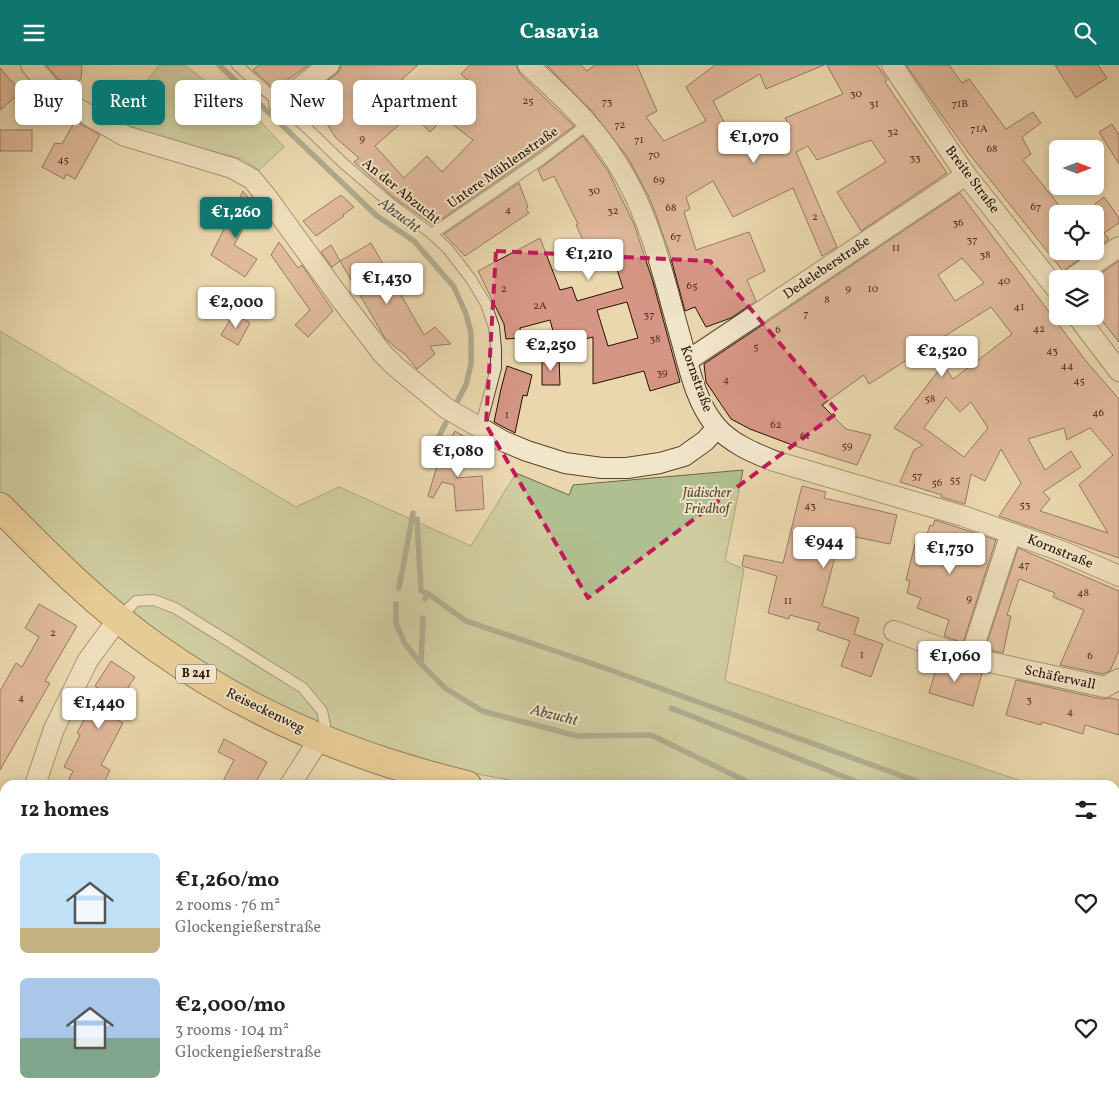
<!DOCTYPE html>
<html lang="en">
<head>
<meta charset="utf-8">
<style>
  :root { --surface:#fff; --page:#f6f6f6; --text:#202124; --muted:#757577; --accent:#0f766e }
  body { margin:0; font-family:Vollkorn,serif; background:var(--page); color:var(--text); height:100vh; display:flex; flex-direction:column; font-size:19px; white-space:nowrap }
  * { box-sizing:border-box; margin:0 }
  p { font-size:16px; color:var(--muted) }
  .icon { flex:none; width:28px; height:28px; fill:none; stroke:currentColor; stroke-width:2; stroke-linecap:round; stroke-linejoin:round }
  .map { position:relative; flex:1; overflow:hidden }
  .sheet { position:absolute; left:0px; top:715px; width:1120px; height:321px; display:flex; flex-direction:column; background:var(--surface); border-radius:15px 15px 0 0; box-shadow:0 2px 8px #0003 }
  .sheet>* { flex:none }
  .top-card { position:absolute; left:15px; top:15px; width:500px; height:45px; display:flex; gap:10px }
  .needle { width:32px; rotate:90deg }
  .controls { position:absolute; left:1049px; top:75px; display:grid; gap:10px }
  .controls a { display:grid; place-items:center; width:55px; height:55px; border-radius:8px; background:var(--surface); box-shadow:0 2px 8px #0003; font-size:25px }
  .price { position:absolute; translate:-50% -42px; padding:0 11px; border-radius:5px; background:#fff; color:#222; font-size:16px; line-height:32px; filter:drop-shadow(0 1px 2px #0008) }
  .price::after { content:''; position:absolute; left:50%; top:30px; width:15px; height:11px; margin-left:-8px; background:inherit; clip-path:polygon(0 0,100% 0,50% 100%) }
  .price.current { background:var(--accent); color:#fff }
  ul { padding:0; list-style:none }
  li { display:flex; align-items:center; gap:15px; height:125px; padding:0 20px }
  li span { display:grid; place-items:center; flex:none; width:140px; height:100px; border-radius:8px; color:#555 }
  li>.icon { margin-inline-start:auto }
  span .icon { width:60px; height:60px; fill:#fffc; stroke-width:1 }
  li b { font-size:21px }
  h2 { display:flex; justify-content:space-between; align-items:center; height:60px; padding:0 20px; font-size:21px }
  .chip { padding:0 18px; border-radius:8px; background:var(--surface); box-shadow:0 2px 8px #0003; font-size:18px; line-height:45px }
  .chip.current { background:var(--accent); color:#fff }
  header { display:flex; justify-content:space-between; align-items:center; height:65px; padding:0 20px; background:var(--accent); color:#fff; font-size:22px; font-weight:700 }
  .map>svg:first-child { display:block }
</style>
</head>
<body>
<header><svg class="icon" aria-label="menu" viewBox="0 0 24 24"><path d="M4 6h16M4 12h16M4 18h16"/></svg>Casavia<svg class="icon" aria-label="search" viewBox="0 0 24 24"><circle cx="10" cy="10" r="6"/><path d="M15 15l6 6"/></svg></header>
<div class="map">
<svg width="1119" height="1036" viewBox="0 0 1119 1036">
  <rect width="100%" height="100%" fill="#ead7ad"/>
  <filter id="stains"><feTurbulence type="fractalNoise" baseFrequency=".004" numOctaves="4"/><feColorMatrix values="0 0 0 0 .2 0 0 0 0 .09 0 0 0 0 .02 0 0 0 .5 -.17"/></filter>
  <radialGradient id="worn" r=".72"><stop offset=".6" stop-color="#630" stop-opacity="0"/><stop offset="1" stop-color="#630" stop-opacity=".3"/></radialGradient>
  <g fill="#b0bf8f" stroke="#6c6848">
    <polygon points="159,0 184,0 263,59 284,82 259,105 242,94 162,73 116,56"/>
    <polygon points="0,266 296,442 339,422 471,481 516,408 569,430 573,420 743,405 725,496 744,504 725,616 1033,720 536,720 472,708 347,670 303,654 220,612 137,554 34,462 0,425"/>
    <polygon points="1115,748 1119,749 1119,1036 1036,1036 1028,1031 1115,1031"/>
    <polygon points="110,1031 175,1031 173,1036 107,1036"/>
    <polygon points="656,1031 716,1031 709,1036 649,1036"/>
    <polygon points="867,1031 982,1031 986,1036 870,1036"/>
  </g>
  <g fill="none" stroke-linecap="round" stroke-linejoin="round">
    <g stroke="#6b7568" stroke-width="5.5">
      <polyline points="219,0 377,151 414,176 454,222 466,249 471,268 471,299 466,320 430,388"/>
      <polyline points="417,454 421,526 427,528 425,534"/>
      <polyline points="399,523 413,448"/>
      <polyline points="427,528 466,556 602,602 927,720"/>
      <polyline points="396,539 396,558 404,577 421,599 445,623 482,646 577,671 651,670 754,720"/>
      <polyline points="421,599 423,553"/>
      <polyline points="671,643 865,720"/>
      <polyline points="1115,788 1119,790"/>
      <polyline points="1115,819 1119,821"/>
      <polyline points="1115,900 1119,904"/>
    </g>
  </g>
  <g fill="#d69685" stroke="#271000" fill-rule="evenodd">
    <polygon points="46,0 82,0 81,14 74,20 58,14"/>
    <polygon points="259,0 309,0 274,24 253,5"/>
    <polygon points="341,0 418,0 402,14 409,24 386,42 400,59 375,81 404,113 427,91 442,107 473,75 444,53 430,67 417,54 438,32 449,44 473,21 461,9 470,0 516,0 520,9 574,61 539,87 433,160 393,132 371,112 354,97 359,93 336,73 319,47 315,50 302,35 336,9 340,5"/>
    <polygon points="546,0 581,0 587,6 595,0 637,0 657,46 646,52 664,76 706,56 686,22 715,0 824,0 766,24 760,9 713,36 740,87 791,65 785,53 843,29 827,0 877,0 887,15 885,17 947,108 861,166 837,127 886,97 871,75 817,95 808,81 796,87 837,182 822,191 793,123 733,152 713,116 686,132 690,144 684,147 696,185 749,167 765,206 747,215 756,236 731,253 706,262 695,242 685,246 670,190 656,150 648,130 628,93 592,46"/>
    <polygon points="906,0 949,0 962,18 969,14 1006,64 1033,47 1041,58 1022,72 1031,89 1023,95 1058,139 1058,186 1091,186 1063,206 967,86"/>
    <polygon points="1055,0 1098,0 1107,13 1076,33"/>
    <polygon points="0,3 21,27 0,45"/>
    <polygon points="75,56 100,70 75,114 66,109 64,114 42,102 55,78 62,79"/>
    <polygon points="1112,59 1119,70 1119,99 1099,67"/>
    <rect x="0" y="65" width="32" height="21"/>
    <path d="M583 71 608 106 634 159 653 217 680 317 650 326 644 306 593 319V272L557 281 550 255 520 263 521 273 506 274 504 259 478 206 540 173 560 225 572 222 577 236 623 223 613 192 594 199 576 160 578 159 554 111 543 116 538 105ZM627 237 638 273 608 281 597 245Z"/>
    <polygon points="519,118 528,142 526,144 529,148 465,191 444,169"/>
    <polygon points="243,126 255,141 234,180 257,194 245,212 211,190"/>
    <path d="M960 128 1086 296 1119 334V493L999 451 1021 418 1001 384 985 416 971 409 965 439 941 432 942 430 900 417 914 385 923 380 894 363 943 300 953 314 956 312 1012 269 991 242 869 319 864 310 822 340 846 364 871 370 857 400 795 381 750 364 731 354 706 317 704 299ZM962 193 984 218 955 236 938 210ZM946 332 960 347 971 337 988 363 964 392 924 363ZM1064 363 1067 375 1090 363 1113 390 1079 420 1108 468 1040 446 1050 434 1043 427 1081 402 1071 386 1045 405 1028 374Z"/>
    <polygon points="341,130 354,142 343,150 344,151 316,171 303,156"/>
    <polygon points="1104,132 1119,153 1119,158 1104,168 1109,174 1095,184 1095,139"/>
    <polygon points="279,177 298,203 302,200 333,246 308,272 295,260 310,245 271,190"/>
    <polygon points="371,178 424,270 435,262 451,279 430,281 435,289 417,304 405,289 396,283 385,273 340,196 332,202 321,187 331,180 340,196"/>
    <polygon points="1119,196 1119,277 1095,247 1095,214 1093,214"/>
    <polygon points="234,248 250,258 238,280 221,270"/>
    <polygon points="542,293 559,293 560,320 542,320"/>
    <polygon points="507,301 532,310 527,331 523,330 515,368 494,357 501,324"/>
    <polygon points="455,366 468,374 454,397 460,399 456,413 482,411 484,444 456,446 454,420 442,417 433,433 428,431 440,391"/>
    <polygon points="802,421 826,427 824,433 897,450 890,479 841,469 822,541 859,553 854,569 883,579 871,612 841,601 850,576 817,565 820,558 790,550 789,554 768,548 777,511 742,501 744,490 783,498"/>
    <polygon points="935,455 996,475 963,578 944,571 949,555 917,543 921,533 907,528 910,516 906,515 915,479 923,481 930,460 933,461"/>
    <polygon points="1018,483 1119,526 1119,585 1110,606 1103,609 1060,600 1084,545 1053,532 1055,528 1019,514 1007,550 1011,551 1003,588 985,584"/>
    <polygon points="39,539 77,561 45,616 50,618 0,705 0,626 16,598 22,602 39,572 25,563"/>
    <polygon points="939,594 966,604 982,608 973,641 929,628"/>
    <polygon points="111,596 135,612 109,651 123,658 101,700 110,705 103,720 66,720 73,706 64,702 80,670 77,668 100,624 95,621"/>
    <polygon points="1016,615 1102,634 1110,633 1119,635 1119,670 1085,660 1083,669 1042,657 1041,660 1006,650"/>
    <polygon points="224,674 267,697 254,720 221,720 234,695 218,687"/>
  </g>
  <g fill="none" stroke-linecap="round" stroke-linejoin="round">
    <g stroke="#58422b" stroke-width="12">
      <g id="lane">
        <polyline points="237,0 308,64 343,98 391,139 432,169 448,184 471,214 486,239 494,262 496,284 496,303 480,364"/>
        <polyline points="432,169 543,93 589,58"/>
        <polyline points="119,553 136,536 154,535 175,543 303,623 322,646 325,660 320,672"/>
        <polyline points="775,1031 779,1036"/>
        <polyline points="719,1036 726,1031"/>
      </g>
    </g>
    <g stroke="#58422b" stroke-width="22">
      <g id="street">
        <polyline points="31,0 50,23 80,45 125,71 232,103 252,114 266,131 343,237 382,288 396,302 446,343 503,376 527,386 565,398 602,403 627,403 660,398 684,391 705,376 717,363"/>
        <path d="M528 0C568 36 602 68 628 117 654 165 666 222 681 274 689 303 696 338 716 361 730 378 754 388 774 396L963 451 1064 487 1119 511"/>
        <polyline points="892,0 966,110 1058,226"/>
        <polyline points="279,38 329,0"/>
        <polyline points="1071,214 1119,182"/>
        <polyline points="1077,251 1119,306"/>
        <polyline points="687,296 966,110"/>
        <polyline points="894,566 970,593 1105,622 1119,614"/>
        <polyline points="970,593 1011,468"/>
        <polyline points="35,720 54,664 88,595 119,553"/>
        <polyline points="290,720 320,673"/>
        <polyline points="0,827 5,812"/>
        <polyline points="107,1036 110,1031"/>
        <polyline points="173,1036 175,1031"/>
        <polyline points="630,1036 637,1031"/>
      </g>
    </g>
    <g stroke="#271000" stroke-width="30">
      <g id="primary">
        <path d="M0 442C49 492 100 543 157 583 250 649 357 694 467 720"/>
        <polyline points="1013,1031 1019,1036"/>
      </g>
    </g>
    <use href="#lane" stroke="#f1e5ca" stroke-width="10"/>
    <use href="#street" stroke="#f1e5ca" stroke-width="20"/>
    <use href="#primary" stroke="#e5bc76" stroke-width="28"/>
  </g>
  <path d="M0 0H1119V1036H0ZM496 186 710 196 838 347 588 533 486 360Z" fill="#ead7ad" fill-opacity=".55" fill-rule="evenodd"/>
  <path fill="none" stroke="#c2185b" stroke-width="4" stroke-dasharray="10 6" stroke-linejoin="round" d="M496 186 710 196 838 347 588 533 486 360Z"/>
  <g text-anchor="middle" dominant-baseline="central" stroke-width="4" stroke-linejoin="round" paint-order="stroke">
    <g font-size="11" fill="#533221">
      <text x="856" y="29">30</text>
      <text x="528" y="36">25</text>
      <text x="607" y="37">73</text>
      <text x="874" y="39">31</text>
      <text x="960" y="39">71B</text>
      <text x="620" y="60">72</text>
      <text x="979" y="64">71A</text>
      <text x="893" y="67">32</text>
      <text x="362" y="74">9</text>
      <text x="639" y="75">71</text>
      <text x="992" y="84">68</text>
      <text x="654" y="90">70</text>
      <text x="915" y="93">33</text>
      <text x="63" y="95">45</text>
      <text x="659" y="115">69</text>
      <text x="594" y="126">30</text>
      <text x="1036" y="142">67</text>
      <text x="671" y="143">68</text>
      <text x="508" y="145">4</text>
      <text x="613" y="146">32</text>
      <text x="815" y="152">2</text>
      <text x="958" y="158">36</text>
      <text x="676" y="172">67</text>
      <text x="972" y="175">37</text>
      <text x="896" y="183">11</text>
      <text x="985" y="190">38</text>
      <text x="1004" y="216">40</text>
      <text x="692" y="221">65</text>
      <text x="504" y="224">2</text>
      <text x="848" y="224">9</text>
      <text x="873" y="224">10</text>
      <text x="827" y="235">8</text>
      <text x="540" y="241">2A</text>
      <text x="1019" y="242">41</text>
      <text x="806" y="249">7</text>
      <text x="649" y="250">37</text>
      <text x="1039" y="264">42</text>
      <text x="778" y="265">6</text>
      <text x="655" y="274">38</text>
      <text x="756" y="282">5</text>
      <text x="1052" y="286">43</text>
      <text x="1067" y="301">44</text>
      <text x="662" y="308">39</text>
      <text x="726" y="315">4</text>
      <text x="1079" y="316">45</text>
      <text x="930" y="334">58</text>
      <text x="1098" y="348">46</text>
      <text x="507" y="350">1</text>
      <text x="776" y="360">62</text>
      <text x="805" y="371">61</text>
      <text x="847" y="381">59</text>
      <text x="917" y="411">57</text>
      <text x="955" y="415">55</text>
      <text x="937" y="418">56</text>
      <text x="1025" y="440">53</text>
      <text x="810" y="441">43</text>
      <text x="1024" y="500">47</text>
      <text x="1083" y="528">48</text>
      <text x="969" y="534">9</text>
      <text x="788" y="536">11</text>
      <text x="53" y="568">2</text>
      <text x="862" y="590">1</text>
      <text x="1090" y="591">6</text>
      <text x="21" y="633">4</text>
      <text x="1029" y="635">3</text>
      <text x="1070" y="647">4</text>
    </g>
    <rect fill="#f1e5ca" stroke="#64503d" stroke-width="1" x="176" y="599.5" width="40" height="19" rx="4"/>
    <g font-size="12" font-weight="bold" fill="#271000">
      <text x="196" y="609">B 241</text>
    </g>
    <g font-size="14" fill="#271000" stroke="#f1e5ca">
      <text transform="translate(503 103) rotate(-35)">Untere Mühlenstraße</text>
      <text transform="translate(972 115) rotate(53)">Breite Straße</text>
      <text transform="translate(401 127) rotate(39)">An der Abzucht</text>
      <text transform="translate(827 203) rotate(-34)">Dedeleberstraße</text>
      <text transform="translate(696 314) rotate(70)">Kornstraße</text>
      <text transform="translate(1060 487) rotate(22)">Kornstraße</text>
      <text transform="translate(1060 613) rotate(12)">Schäferwall</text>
      <text transform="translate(265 646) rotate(26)">Reiseckenweg</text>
    </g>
    <g font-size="14" font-style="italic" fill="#574d32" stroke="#f1e5ca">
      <text x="707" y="428">Jüdischer<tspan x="707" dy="16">Friedhof</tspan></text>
    </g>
    <g font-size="15" font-style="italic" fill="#4f4b3d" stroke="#f1e5ca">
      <text transform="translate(399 151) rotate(37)">Abzucht</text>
      <text transform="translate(554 651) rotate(14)">Abzucht</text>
    </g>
  </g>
  <rect width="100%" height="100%" filter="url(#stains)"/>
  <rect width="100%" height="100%" fill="url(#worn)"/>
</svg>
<div class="controls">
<a><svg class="needle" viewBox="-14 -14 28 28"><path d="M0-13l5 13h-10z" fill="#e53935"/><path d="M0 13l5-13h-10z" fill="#757577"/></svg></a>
<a><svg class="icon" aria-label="locate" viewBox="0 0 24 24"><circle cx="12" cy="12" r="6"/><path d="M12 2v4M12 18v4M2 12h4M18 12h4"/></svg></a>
<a><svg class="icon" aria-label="layers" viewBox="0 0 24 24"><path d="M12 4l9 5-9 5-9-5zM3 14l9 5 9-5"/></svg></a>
</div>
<b class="price" style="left:754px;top:99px">€1,070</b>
<b class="price current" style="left:236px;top:174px">€1,260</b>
<b class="price" style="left:589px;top:216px">€1,210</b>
<b class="price" style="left:387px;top:240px">€1,430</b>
<b class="price" style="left:236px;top:264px">€2,000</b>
<b class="price" style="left:551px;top:307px">€2,250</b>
<b class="price" style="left:942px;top:313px">€2,520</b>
<b class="price" style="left:458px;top:413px">€1,080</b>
<b class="price" style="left:824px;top:504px">€944</b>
<b class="price" style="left:950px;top:510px">€1,730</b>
<b class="price" style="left:955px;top:618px">€1,060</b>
<b class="price" style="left:99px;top:665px">€1,440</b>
<div class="top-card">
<a class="chip">Buy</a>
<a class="chip current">Rent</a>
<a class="chip">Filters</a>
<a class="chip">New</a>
<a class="chip">Apartment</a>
</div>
<section class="sheet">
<h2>12 homes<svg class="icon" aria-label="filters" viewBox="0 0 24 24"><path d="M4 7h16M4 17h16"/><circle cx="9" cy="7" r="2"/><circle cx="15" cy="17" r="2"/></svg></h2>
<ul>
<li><span style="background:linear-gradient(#bfe0f5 75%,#c2b280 0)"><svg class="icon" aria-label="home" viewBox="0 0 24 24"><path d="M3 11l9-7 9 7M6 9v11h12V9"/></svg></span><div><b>€1,260/mo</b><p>2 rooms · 76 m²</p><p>Glockengießerstraße</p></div><svg class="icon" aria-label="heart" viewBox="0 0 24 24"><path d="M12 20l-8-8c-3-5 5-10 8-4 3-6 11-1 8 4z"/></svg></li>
<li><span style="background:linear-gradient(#a9c7e8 60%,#7fa58c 0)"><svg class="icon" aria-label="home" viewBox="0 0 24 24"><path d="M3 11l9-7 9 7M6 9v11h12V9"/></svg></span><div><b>€2,000/mo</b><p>3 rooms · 104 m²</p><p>Glockengießerstraße</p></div><svg class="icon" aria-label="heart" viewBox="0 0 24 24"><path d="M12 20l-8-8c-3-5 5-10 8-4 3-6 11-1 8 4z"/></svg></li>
</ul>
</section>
</div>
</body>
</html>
